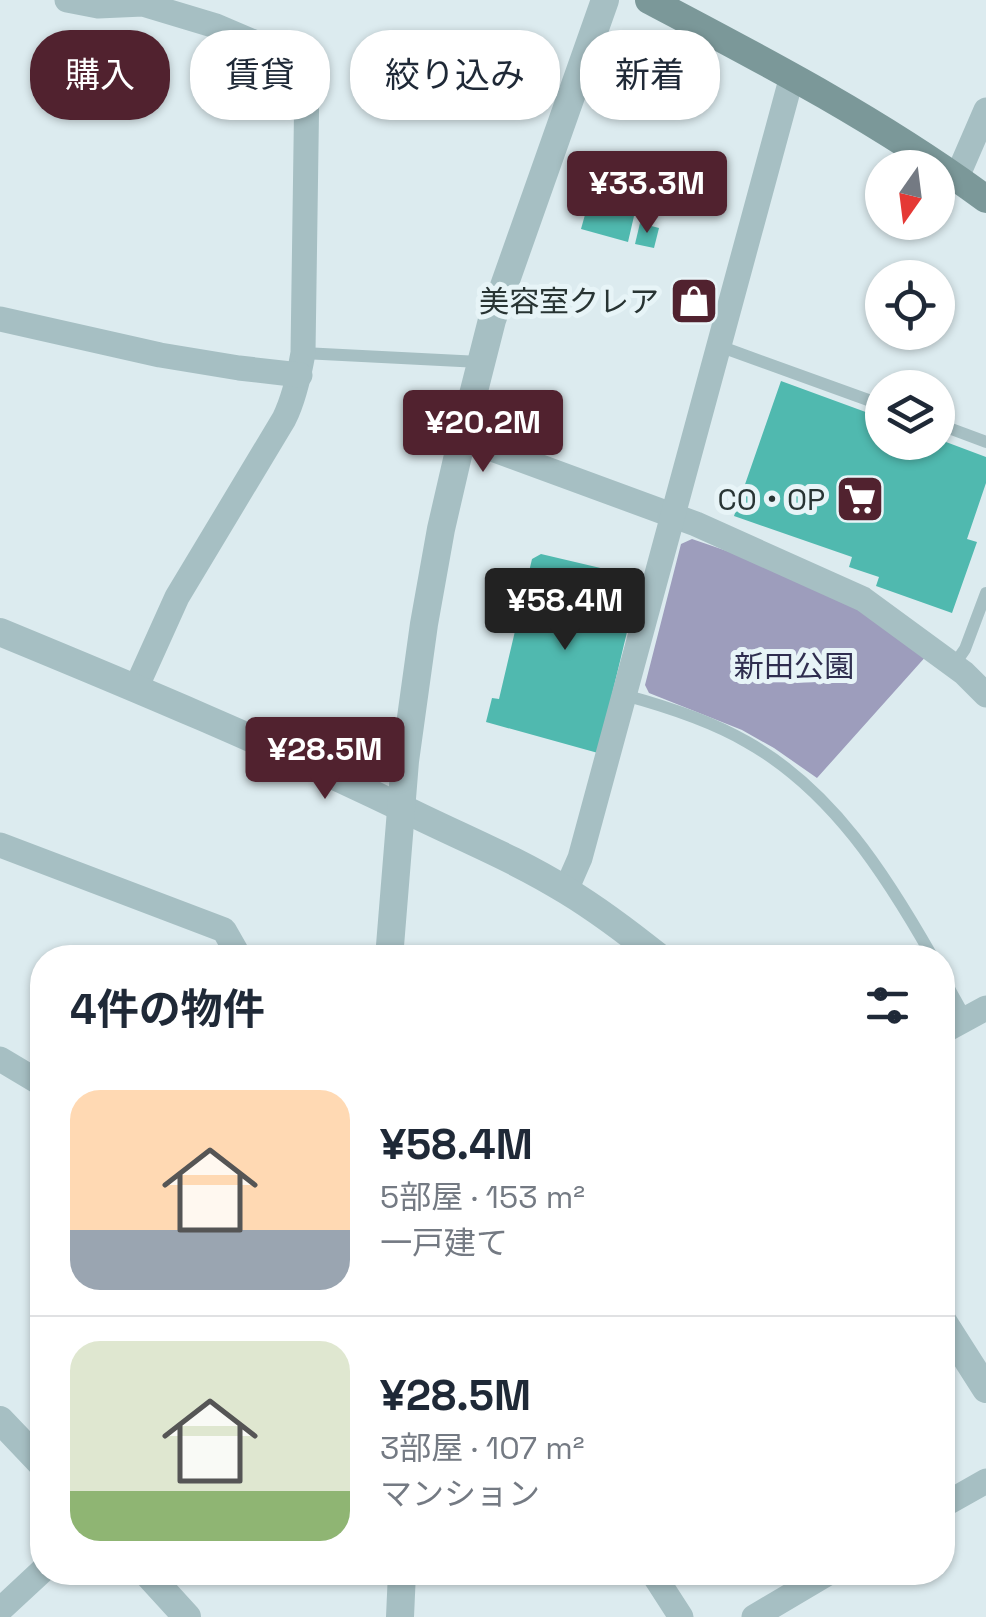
<!DOCTYPE html>
<html lang="ja">
<head>
<meta charset="utf-8">
<style>
  :root { --surface:#fff; --page:#f6f6f7; --text:#1f2937; --muted:#747a83; --line:#e0e1e3; --accent:#51222f }
  body { margin:0; font-family:"Space Grotesk","Noto Sans JP",sans-serif; background:var(--page); color:var(--text); height:100vh; display:flex; flex-direction:column; font-size:38px; white-space:nowrap }
  * { box-sizing:border-box; margin:0 }
  p { font-size:32px; color:var(--muted) }
  .icon { flex:none; width:55px; height:55px; fill:none; stroke:currentColor; stroke-width:2; stroke-linecap:round; stroke-linejoin:round }
  .map { position:relative; flex:1; overflow:hidden }
  .sheet { position:absolute; left:30px; top:945px; width:925px; height:640px; display:flex; flex-direction:column; background:var(--surface); border-radius:40px; box-shadow:0 2px 8px #0004 }
  .sheet>* { flex:none }
  .guide { position:absolute; left:30px; top:30px; width:928px; height:90px; display:flex; gap:20px }
  .needle { width:65px; rotate:194deg }
  .buttons { position:absolute; left:865px; top:150px; display:grid; gap:20px }
  .buttons a { display:grid; place-items:center; width:90px; height:90px; border-radius:50%; background:var(--surface); box-shadow:0 2px 8px #0004; font-size:50px }
  .price { position:absolute; translate:-50% -85px; padding:0 22px; border-radius:10px; background:var(--accent); color:#fff; font-size:32px; line-height:65px; filter:drop-shadow(0 2px 5px #0008) }
  .price::after { content:''; position:absolute; left:50%; top:60px; width:30px; height:22px; margin-left:-15px; background:inherit; clip-path:polygon(0 0,100% 0,50% 100%) }
  .price.on { background:#222; color:#fff }
  ul { padding:0; list-style:none }
  li { display:flex; align-items:center; gap:30px; height:250px; padding:0 40px }
  li+li { border-top:2px solid var(--line) }
  li span { display:grid; place-items:center; flex:none; width:280px; height:200px; border-radius:30px; color:#555 }
  li>.icon { margin-inline-start:auto }
  span .icon { width:120px; height:120px; fill:#fffc; stroke-width:1 }
  li b { font-size:42px }
  h2 { display:flex; justify-content:space-between; align-items:center; height:120px; padding:0 40px; font-size:42px }
  .pill { padding:0 35px; border-radius:40px; background:var(--surface); box-shadow:0 2px 8px #0004; font-size:35px; line-height:90px }
  .pill.on { background:var(--accent); color:#fff }
  .map>svg:first-child { display:block }
</style>
</head>
<body>
<div class="map">
<svg width="986" height="1617" viewBox="0 0 986 1617">
  <rect width="100%" height="100%" fill="#dcebef"/>
  <polygon fill="#9d9dbc" points="692,539 756,561 825,589 928,654 817,778 774,748 742,730 649,693 645,685 681,544"/>
  <g fill="#50b9af">
    <polygon points="588,204 634,216 628,242 581,229"/>
    <polygon points="640,223 659,228 654,248 635,244"/>
    <polygon points="677,284 717,293 711,318 671,309"/>
    <polygon points="781,381 882,418 882,442 938,442 938,439 986,457 986,483 967,539 977,542 952,613 876,586 879,577 849,567 852,557 734,516"/>
    <polygon points="541,554 609,570 618,580 638,586 598,753 486,722 492,698 499,699 532,559"/>
  </g>
  <g fill="none" stroke-linecap="round" stroke-linejoin="round">
    <g stroke="#a6bfc3" stroke-width="12">
      <polyline points="719,346 882,405"/>
      <polyline points="303,353 480,362"/>
      <polyline points="938,424 986,442"/>
      <polyline points="954,665 965,649 986,593"/>
      <path d="M624 695C665 706 711 721 747 742 832 790 886 875 933 958"/>
      <polyline points="942,976 966,1019"/>
    </g>
    <g stroke="#a6bfc3" stroke-width="25">
      <path d="M67 0 98 6 143 4 216 26 277 52 301 67 307 78 303 353C299 376 294 399 284 419L177 597 136 688"/>
      <polyline points="957,177 986,110"/>
      <polyline points="0,319 160,355 239,368 300,375"/>
      <polyline points="462,438 696,524 863,599 964,673 986,695"/>
      <polyline points="0,845 224,930 236,951 234,958"/>
      <polyline points="566,890 580,858 792,76"/>
      <polyline points="942,1032 986,1008"/>
      <polyline points="0,1059 42,1084"/>
      <polyline points="942,1506 986,1481"/>
      <polyline points="652,1572 681,1617"/>
      <polyline points="0,1610 42,1571"/>
      <polyline points="754,1617 830,1572"/>
    </g>
    <g stroke="#a6bfc3" stroke-width="28">
      <path d="M0 632C136 688 272 745 404 809 458 836 516 859 567 891 600 911 630 934 660 958"/>
      <polyline points="389,958 405,761 424,624 441,529 462,438 492,320 605,0"/>
      <polyline points="942,1320 986,1389"/>
      <polyline points="0,1420 42,1464"/>
      <polyline points="146,1572 187,1617"/>
      <polyline points="400,1617 402,1572"/>
    </g>
    <path stroke="#7b9899" stroke-width="28" d="M649 0C765 61 880 121 986 199"/>
  </g>
  <defs>
    <g id="shop-square" transform="scale(2.5)"><rect x="-9" y="-9" width="18" height="18" rx="4" fill="#51222f" stroke="#e7f4f7"/><path d="M-5-2.5h2.3a2.7 3.5 0 0 1 5.4 0H5L5.5 6h-11ZM-1.5-2.5h3a1.5 2.3 0 0 0-3 0Z" fill="#fff"/></g>
    <g id="supermarket-square" transform="scale(2.5)"><rect x="-9" y="-9" width="18" height="18" rx="4" fill="#51222f" stroke="#e7f4f7"/><path d="M-6-5.5h2.5l.6 2H6L4.5 2H-2.5L-4.4-4H-6ZM-1.5 3.2a1.3 1.3 0 1 0 .1 0ZM3 3.2a1.3 1.3 0 1 0 .1 0Z" fill="#fff"/></g>
  </defs>
  <g fill-rule="evenodd">
    <use href="#shop-square" x="694" y="301"/>
    <use href="#supermarket-square" x="860" y="499"/>
  </g>
  <g text-anchor="middle" dominant-baseline="central" stroke-width="10" stroke-linejoin="round" paint-order="stroke">
    <g font-size="30" fill="#283433" stroke="#e7f4f7" text-anchor="end">
      <text x="659" y="301">美容室クレア</text>
      <text x="825" y="499">CO・OP</text>
    </g>
    <g font-size="30" fill="#2f2e4f" stroke="#e7f4f7">
      <text x="794" y="666">新田公園</text>
    </g>
  </g>
</svg>
<div class="buttons">
<a><svg class="needle" viewBox="-14 -14 28 28"><path d="M0-13l5 13h-10z" fill="#e53935"/><path d="M0 13l5-13h-10z" fill="#747a83"/></svg></a>
<a><svg class="icon" aria-label="locate" viewBox="0 0 24 24"><circle cx="12" cy="12" r="6"/><path d="M12 2v4M12 18v4M2 12h4M18 12h4"/></svg></a>
<a><svg class="icon" aria-label="layers" viewBox="0 0 24 24"><path d="M12 4l9 5-9 5-9-5zM3 14l9 5 9-5"/></svg></a>
</div>
<b class="price" style="left:647px;top:236px">¥33.3M</b>
<b class="price" style="left:483px;top:475px">¥20.2M</b>
<b class="price on" style="left:565px;top:653px">¥58.4M</b>
<b class="price" style="left:325px;top:802px">¥28.5M</b>
<div class="guide">
<a class="pill on">購入</a>
<a class="pill">賃貸</a>
<a class="pill">絞り込み</a>
<a class="pill">新着</a>
</div>
<section class="sheet">
<h2>4件の物件<svg class="icon" aria-label="filters" viewBox="0 0 24 24"><path d="M4 7h16M4 17h16"/><circle cx="9" cy="7" r="2"/><circle cx="15" cy="17" r="2"/></svg></h2>
<ul>
<li><span style="background:linear-gradient(#ffd9b3 70%,#9aa5b1 0)"><svg class="icon" aria-label="home" viewBox="0 0 24 24"><path d="M3 11l9-7 9 7M6 9v11h12V9"/></svg></span><div><b>¥58.4M</b><p>5部屋 · 153 m²</p><p>一戸建て</p></div></li>
<li><span style="background:linear-gradient(#dfe7d0 75%,#8fb573 0)"><svg class="icon" aria-label="home" viewBox="0 0 24 24"><path d="M3 11l9-7 9 7M6 9v11h12V9"/></svg></span><div><b>¥28.5M</b><p>3部屋 · 107 m²</p><p>マンション</p></div></li>
</ul>
</section>
</div>
</body>
</html>
